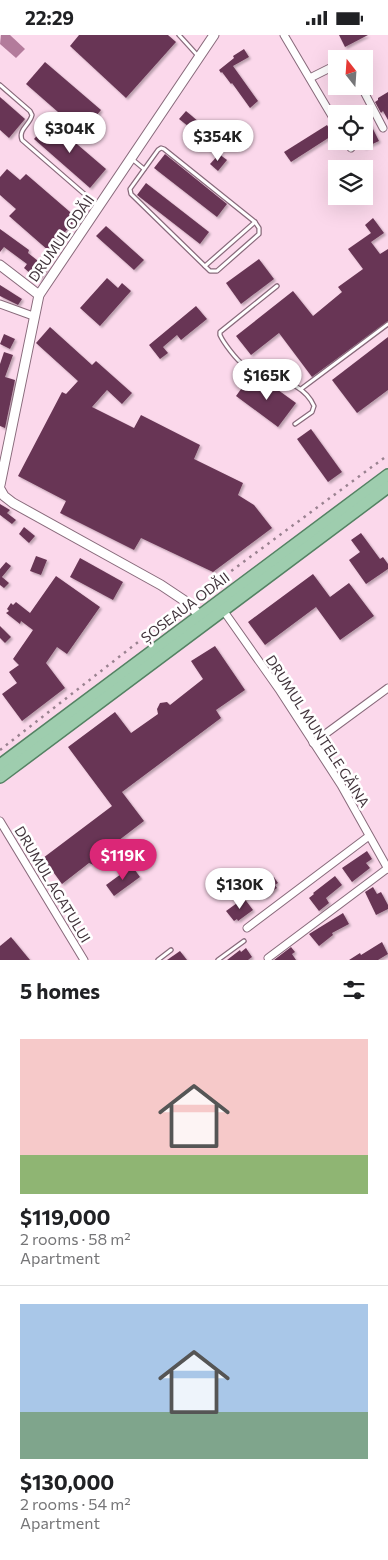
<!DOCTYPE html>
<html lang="en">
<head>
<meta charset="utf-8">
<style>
  :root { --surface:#fff; --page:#f2f2f2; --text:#202124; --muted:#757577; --line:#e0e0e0; --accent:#db2777 }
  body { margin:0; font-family:Commissioner,sans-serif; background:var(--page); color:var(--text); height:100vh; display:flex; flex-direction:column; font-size:19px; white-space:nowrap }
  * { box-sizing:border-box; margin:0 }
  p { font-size:16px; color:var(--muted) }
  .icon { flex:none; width:28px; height:28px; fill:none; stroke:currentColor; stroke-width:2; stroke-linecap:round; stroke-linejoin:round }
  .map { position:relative; height:925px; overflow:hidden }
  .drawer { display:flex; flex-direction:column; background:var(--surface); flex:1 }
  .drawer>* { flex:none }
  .needle { width:32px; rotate:343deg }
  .controls { position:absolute; left:328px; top:15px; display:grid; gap:10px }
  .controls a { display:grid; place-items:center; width:45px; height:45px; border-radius:0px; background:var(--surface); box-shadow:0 5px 20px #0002; font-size:25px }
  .price { position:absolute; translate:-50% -42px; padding:0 11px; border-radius:18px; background:#fff; color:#222; font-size:16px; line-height:32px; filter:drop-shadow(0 1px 2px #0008) }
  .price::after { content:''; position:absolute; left:50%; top:30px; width:15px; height:11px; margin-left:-8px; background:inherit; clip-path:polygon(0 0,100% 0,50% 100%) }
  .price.active { background:var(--accent); color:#fff }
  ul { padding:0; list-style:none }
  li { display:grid; align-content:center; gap:10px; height:265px; padding:0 20px }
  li+li { border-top:1px solid var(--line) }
  li span { display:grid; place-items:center; height:155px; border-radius:0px; color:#555 }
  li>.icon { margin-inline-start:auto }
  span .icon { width:90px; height:90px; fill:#fffc; stroke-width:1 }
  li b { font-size:21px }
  h2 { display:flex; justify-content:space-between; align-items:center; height:60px; padding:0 20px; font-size:21px }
  .status { display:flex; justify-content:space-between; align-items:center; height:35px; padding:0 25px; background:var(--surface); direction:ltr }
  .status svg { height:14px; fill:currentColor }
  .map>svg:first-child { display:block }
</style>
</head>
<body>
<div class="status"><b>22:29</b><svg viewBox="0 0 49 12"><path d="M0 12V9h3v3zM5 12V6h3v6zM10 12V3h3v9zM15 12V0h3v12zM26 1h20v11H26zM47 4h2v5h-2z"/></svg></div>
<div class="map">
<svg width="388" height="925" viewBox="0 0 388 925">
  <defs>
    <filter id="shadow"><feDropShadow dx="2" dy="2" stdDeviation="1" flood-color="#0004"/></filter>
  </defs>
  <rect width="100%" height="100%" fill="#fbd8eb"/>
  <polygon fill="#b37b9b" points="1,0 10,0 25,14 16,23 0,9"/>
  <g fill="#683654" filter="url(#shadow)">
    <polygon points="79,0 168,0 176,7 126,63 70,11"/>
    <polygon points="339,0 368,0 345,12"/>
    <polygon points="244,14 249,22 233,31 258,66 250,73 232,48 231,49 222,37 221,38 219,35 234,23 233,21"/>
    <polygon points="45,27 101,75 82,98 26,49"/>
    <polygon points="388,57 388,85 383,76 381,78 375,67 378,65 378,63"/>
    <polygon points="0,62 25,84 9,103 0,95"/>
    <polygon points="186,76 199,87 193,95 179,84"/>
    <polygon points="50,86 106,134 90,153 34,104"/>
    <polygon points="370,88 379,106 364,113 360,106 364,106 368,102 364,91"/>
    <polygon points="327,90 333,100 291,127 284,117"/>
    <polygon points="165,119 227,169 217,182 154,133"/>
    <polygon points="219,119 227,125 218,136 210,129"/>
    <polygon points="7,134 20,145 26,139 77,183 49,216 9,181 16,174 0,160 0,142"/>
    <polygon points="146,148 209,197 200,209 137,160"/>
    <polygon points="373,183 384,198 371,207 380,219 388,214 388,286 312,342 279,298 251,320 236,301 293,256 313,281 342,257 338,252 363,234 348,214 371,198 365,190"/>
    <polygon points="106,191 144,225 134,235 96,201"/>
    <polygon points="0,194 29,215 28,218 47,233 38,245 24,233 27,229 4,212 0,217"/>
    <polygon points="259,224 274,244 241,269 226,248"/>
    <polygon points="107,243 118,253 122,248 131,256 100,291 80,273"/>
    <polygon points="0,250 22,264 18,270 0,261"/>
    <polygon points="196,271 207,284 181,305 177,300 163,312 168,318 160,324 149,310"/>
    <polygon points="50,292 92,330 96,326 132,358 122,369 107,355 92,372 134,393 141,380 200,410 194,424 243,448 238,460 254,470 272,493 213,537 141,503 134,515 60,478 66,466 18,441 62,357 66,359 78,346 36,308"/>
    <polygon points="4,299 15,304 10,314 0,309"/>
    <polygon points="388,302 388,355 357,378 332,345"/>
    <polygon points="4,317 13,320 5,342 15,345 5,393 0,391 0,329"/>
    <polygon points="249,343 263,353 267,347 296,368 278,392 236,361"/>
    <polygon points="311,394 342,437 328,447 297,404"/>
    <polygon points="0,469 10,475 7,478 16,485 12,489 0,480"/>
    <polygon points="24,492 35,501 29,508 19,499"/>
    <polygon points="361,498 380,524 383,522 388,529 388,534 366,549 349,525 360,517 351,505"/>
    <polygon points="36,521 47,525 41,540 30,536"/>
    <polygon points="80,523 123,547 113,565 70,542"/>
    <polygon points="6,527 11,531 2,542 9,548 4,553 0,550 0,534"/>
    <polygon points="313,539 330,562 349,548 374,581 340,605 316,572 265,610 248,587"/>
    <polygon points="56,541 100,572 67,619 57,612 46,628 65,653 22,686 2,659 17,648 9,637 19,630 13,624 33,595 21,586 20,589 6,578 9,576 7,574 11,568 13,570 16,567 30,578"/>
    <polygon points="0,591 11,602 5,608 0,603"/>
    <polygon points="215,611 245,655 216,675 221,683 122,757 144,786 101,819 102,826 100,830 96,831 89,828 62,849 43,823 112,771 68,712 115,677 131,698 158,679 157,674 160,668 167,667 170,670 203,644 191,626"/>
    <polygon points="367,816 372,824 366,828 370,833 352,847 342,833"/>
    <polygon points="132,831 140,842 114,861 106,850"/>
    <polygon points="335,841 342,850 326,863 329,868 319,876 309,863 314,859 313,858"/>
    <polygon points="274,842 278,848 275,850 277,853 265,862 258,854"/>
    <polygon points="373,852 377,859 381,857 388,870 388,874 376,880 365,857"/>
    <polygon points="244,863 253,875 238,886 237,884 234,886 226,876"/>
    <polygon points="343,878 349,889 332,898 333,900 319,911 309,899"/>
    <polygon points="11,902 30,925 0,925 0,911"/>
    <polygon points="382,907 388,919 378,925 349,925 360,918 361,920"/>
    <polygon points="291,912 295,917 292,919 296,925 274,925"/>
    <polygon points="246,913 252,922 248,925 227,925 240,915 241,917"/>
    <polygon points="180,916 187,925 167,925"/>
  </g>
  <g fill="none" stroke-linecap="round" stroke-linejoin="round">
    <g stroke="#886a7b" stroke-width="5.5">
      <g id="service">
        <polyline points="179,0 199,22"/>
        <path d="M0 50 30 76 32 80C30 90 18 94 22 105L97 170"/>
        <polygon points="161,113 164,114 255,187 259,193 259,199 217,236 210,236 131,159 130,154 158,115"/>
        <polyline points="132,124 144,134"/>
        <polyline points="205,231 255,187"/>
        <path d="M277 251 220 297V300C223 307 237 326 244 330 266 345 301 342 314 371L312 377 295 389"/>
        <polyline points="301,354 388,289"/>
        <polyline points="158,925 171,915"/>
        <polyline points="218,925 244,906"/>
      </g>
    </g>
    <g stroke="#886a7b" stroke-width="9">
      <g id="minor">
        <polyline points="284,0 336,88"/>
        <polyline points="310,43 336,30"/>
        <polyline points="361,51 383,93"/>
        <polyline points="347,106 351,113"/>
        <polyline points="0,269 33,281"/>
        <polyline points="223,575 280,656 341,750 388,834"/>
        <polyline points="313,708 388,653"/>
        <polyline points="0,786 84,925"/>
        <polyline points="247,893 369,801"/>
        <polyline points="268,923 388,833"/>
      </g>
    </g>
    <g stroke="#886a7b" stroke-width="11">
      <g id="tertiary">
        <polyline points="0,230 39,260"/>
        <polyline points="0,450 39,260 214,0"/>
        <polyline points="0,454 4,461 13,468 161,550 188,568 199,580"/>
      </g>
    </g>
    <g stroke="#548263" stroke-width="14">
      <g id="primary">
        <polyline points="0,730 388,440"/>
        <polyline points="0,742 388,452"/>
      </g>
    </g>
    <use href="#service" stroke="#fff" stroke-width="3"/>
    <use href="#minor" stroke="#fff" stroke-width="7"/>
    <use href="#tertiary" stroke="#fff" stroke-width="9"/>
    <use href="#primary" stroke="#9ecdae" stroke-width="11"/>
    <polyline stroke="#9a8290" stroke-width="2.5" stroke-dasharray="2.5 5" stroke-linecap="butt" points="0,715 188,568 388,420"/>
  </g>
  <g text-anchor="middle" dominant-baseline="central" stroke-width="5" stroke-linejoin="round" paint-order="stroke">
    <g font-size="14" fill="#42343c" stroke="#fff">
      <text transform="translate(61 203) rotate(-55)">DRUMUL ODĂII</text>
      <text transform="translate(185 572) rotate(-37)">ȘOSEAUA ODĂII</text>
      <text transform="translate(318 696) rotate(57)">DRUMUL MUNTELE GĂINA</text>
      <text transform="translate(53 849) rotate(59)">DRUMUL AGATULUI</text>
    </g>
  </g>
</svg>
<div class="controls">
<a><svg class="needle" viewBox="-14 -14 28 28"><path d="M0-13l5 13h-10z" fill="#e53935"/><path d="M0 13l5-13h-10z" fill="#757577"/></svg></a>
<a><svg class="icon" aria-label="locate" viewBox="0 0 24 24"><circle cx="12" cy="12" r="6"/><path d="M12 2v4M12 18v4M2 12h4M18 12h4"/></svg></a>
<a><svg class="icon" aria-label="layers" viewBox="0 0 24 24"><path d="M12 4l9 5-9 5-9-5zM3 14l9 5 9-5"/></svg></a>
</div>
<b class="price" style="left:70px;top:119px">$304K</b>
<b class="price" style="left:218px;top:127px">$354K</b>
<b class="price" style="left:267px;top:366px">$165K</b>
<b class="price active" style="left:123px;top:846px">$119K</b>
<b class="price" style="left:240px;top:875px">$130K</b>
</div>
<section class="drawer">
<h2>5 homes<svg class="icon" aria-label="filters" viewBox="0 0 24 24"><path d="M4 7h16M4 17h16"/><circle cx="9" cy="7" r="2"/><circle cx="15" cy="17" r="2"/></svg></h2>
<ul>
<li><span style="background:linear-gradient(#f6c9c9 75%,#8fb573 0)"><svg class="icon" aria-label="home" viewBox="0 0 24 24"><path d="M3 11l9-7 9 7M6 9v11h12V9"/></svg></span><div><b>$119,000</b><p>2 rooms · 58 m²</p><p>Apartment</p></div></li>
<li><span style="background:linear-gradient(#a9c7e8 70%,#7fa58c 0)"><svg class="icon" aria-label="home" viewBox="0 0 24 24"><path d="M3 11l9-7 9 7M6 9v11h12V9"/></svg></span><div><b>$130,000</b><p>2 rooms · 54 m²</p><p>Apartment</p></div></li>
</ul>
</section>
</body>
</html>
